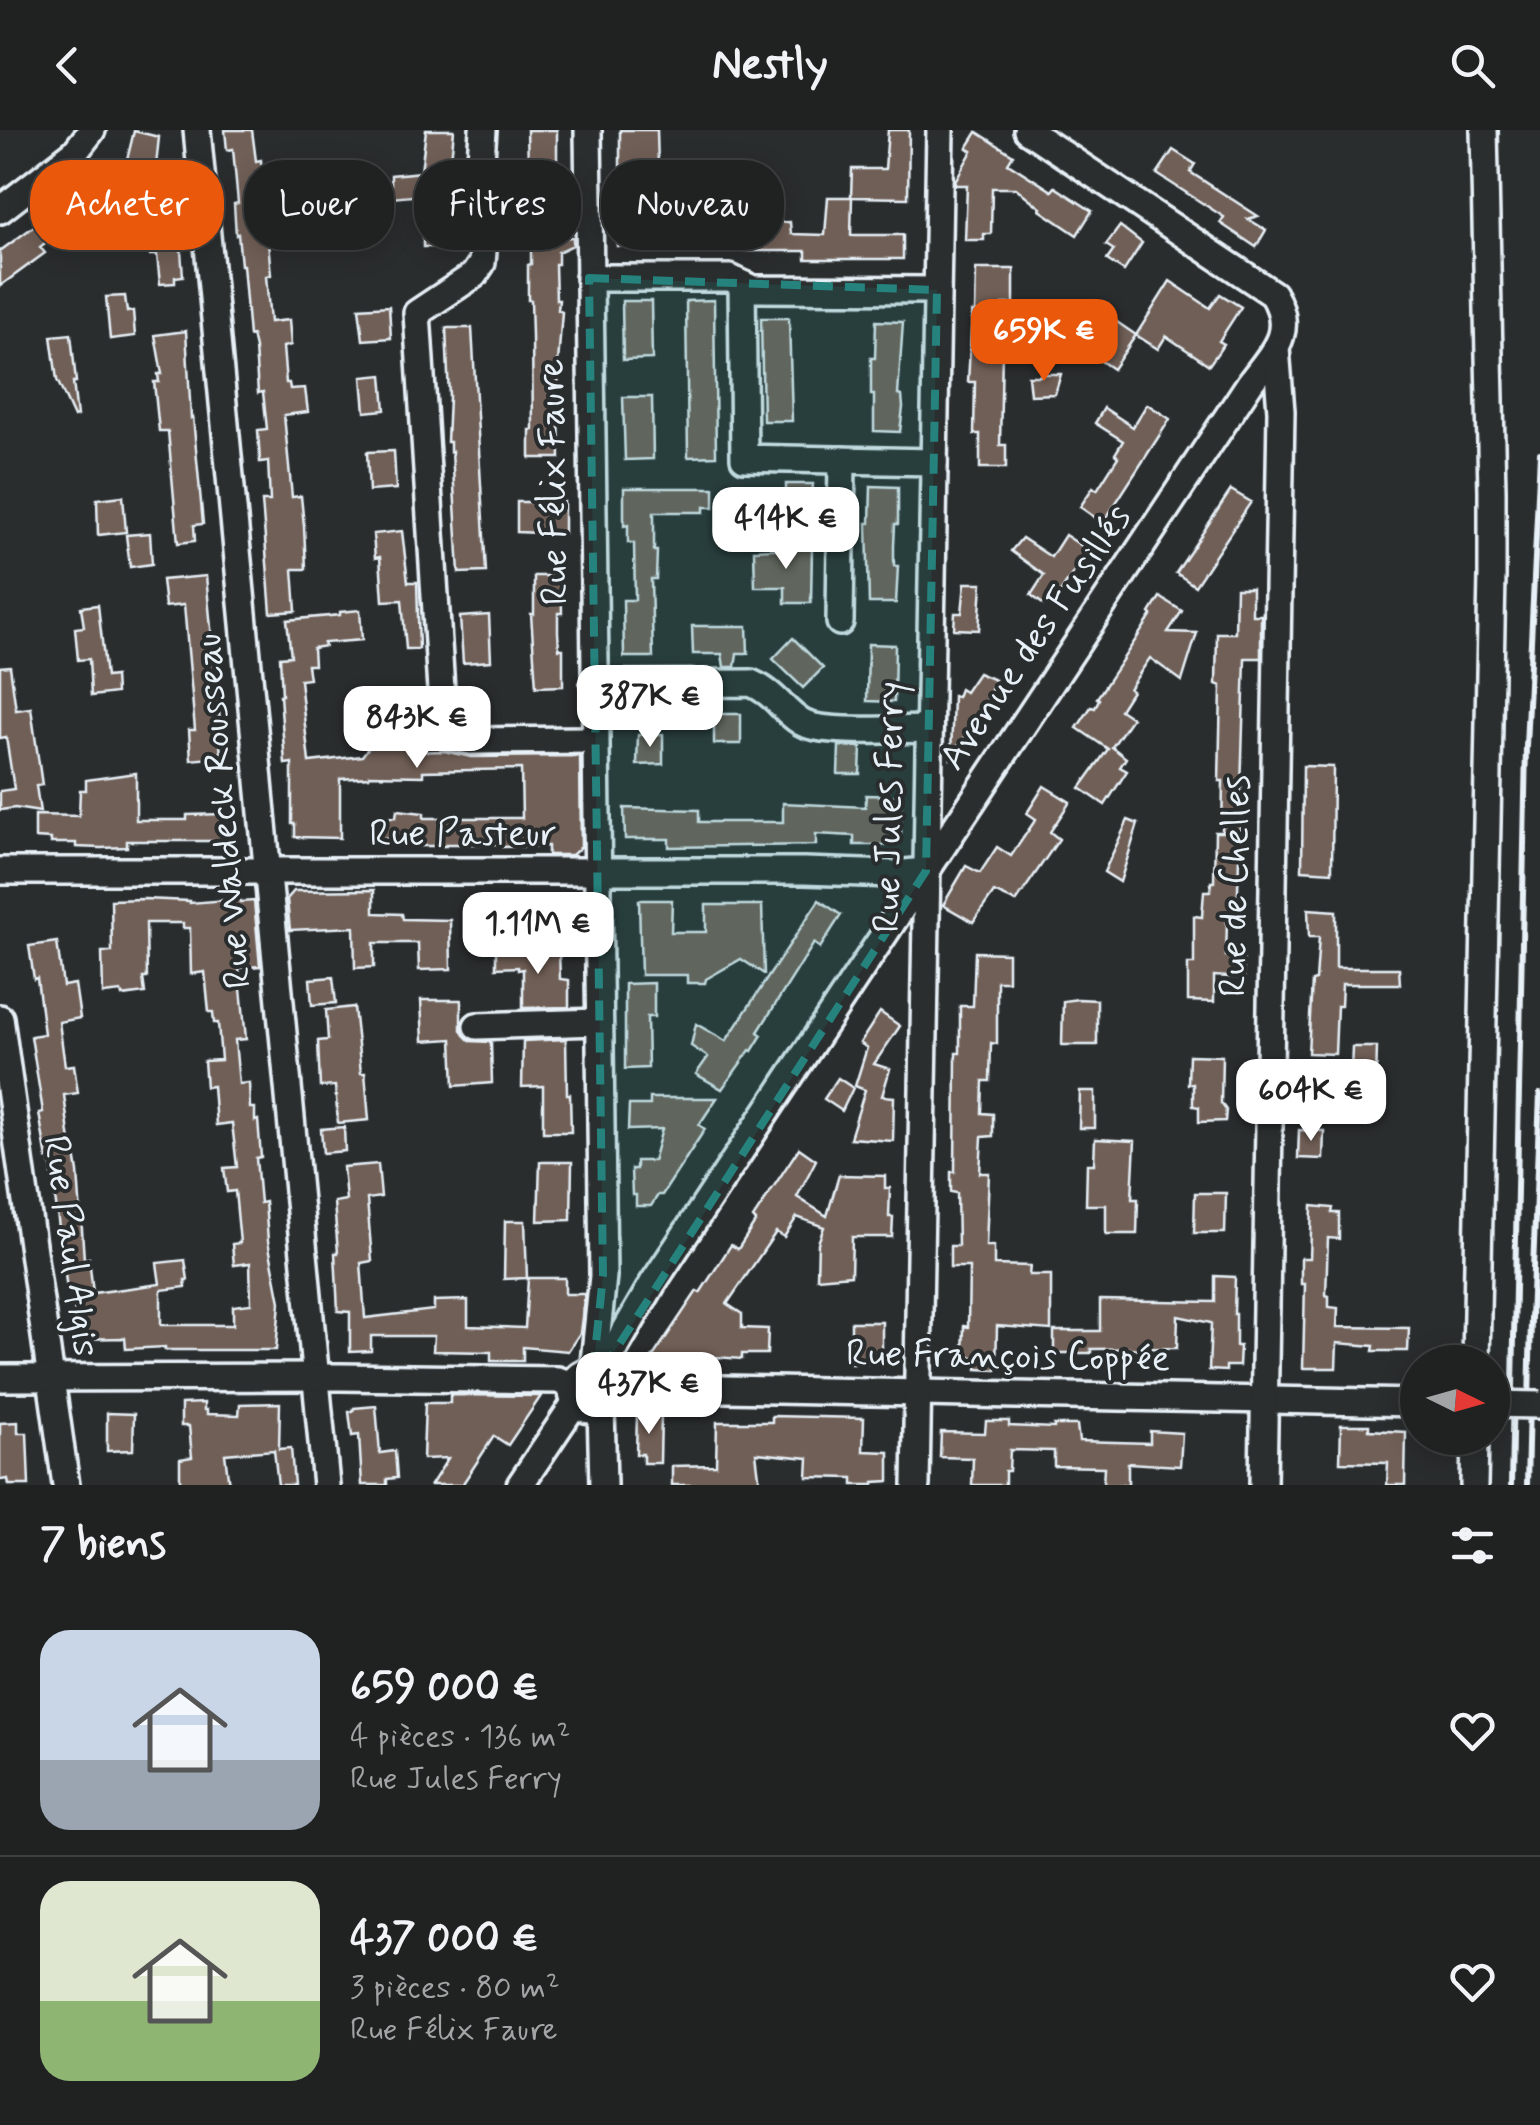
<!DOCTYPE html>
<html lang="fr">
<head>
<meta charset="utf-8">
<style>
  :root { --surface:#202222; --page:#282a2a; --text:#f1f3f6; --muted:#a2a4a5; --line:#3d3f40; --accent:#ea580c }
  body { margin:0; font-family:Mynerve,sans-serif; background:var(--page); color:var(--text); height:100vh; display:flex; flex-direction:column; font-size:38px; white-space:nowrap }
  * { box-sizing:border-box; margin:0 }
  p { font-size:32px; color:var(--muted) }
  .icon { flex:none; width:55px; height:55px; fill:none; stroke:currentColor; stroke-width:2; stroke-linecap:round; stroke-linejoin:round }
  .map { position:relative; height:1355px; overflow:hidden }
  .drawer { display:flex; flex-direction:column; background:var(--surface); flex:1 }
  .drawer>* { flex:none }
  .guide { position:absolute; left:30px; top:30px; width:1000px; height:90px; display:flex; gap:20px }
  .needle { width:65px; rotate:95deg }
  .controls { position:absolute; left:1400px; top:1215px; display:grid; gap:20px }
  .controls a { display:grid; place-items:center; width:110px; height:110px; border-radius:50%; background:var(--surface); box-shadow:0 5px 25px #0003,0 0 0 2px var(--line); font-size:50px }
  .price { position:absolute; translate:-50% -85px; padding:0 22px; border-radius:20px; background:#fff; color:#222; font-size:32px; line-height:65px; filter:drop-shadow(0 2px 5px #0008) }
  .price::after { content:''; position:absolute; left:50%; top:60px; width:30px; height:22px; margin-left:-15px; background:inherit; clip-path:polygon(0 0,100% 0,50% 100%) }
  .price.current { background:var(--accent); color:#fff }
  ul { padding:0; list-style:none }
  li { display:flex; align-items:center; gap:30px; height:250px; padding:0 40px }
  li+li { border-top:2px solid var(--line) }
  li span { display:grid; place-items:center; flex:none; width:280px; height:200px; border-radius:30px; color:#555 }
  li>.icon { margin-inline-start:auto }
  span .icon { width:120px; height:120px; fill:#fffc; stroke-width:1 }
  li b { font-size:42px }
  h2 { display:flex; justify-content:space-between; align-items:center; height:120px; padding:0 40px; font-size:42px }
  .pill { padding:0 35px; border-radius:40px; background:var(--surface); box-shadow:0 5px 25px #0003,0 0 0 2px var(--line); font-size:35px; line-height:90px }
  .pill.current { background:var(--accent); color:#fff }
  header { display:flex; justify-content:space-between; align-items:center; height:130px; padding:0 40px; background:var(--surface); font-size:45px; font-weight:700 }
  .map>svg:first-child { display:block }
</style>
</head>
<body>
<header><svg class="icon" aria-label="back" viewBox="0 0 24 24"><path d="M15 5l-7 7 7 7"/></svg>Nestly<svg class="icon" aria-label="search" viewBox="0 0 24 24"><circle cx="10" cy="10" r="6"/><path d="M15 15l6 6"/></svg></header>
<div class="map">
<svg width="1540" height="1355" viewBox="0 0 1540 1355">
  <rect width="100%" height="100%" fill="#2a2d2e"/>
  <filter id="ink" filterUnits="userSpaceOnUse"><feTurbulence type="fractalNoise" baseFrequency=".01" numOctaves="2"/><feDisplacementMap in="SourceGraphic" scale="20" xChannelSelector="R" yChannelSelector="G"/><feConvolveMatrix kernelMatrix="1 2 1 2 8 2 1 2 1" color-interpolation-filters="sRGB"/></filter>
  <g filter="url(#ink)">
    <g fill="#6f5f57" stroke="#e8f1f8" stroke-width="2.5">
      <polygon points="225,0 252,0 256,31 261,30 271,145 266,146 270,192 289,190 291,215 283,217 286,253 289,253 290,259 305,258 308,282 284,285 292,367 301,366 304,396 306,439 293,439 296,481 271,483 262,371 270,371 268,331 260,332 258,300 267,299 263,262 258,263 255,218 252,205 249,206 243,135 241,135 238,104 236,105 234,74 238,73 233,19 227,20"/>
      <polygon points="426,0 454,0 448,61 451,61 451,117 423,117 423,65 391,68 391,45 421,42"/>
      <polygon points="527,0 557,0 557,37 528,35"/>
      <polygon points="620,0 657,0 658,36 620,36"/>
      <polygon points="888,0 909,0 908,68 851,67 852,39 885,39"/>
      <polygon points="134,1 159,7 156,36 149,35 145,52 121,55"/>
      <polygon points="977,2 1013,25 1008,33 1052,61 1055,57 1092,81 1077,105 1040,80 1041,78 1016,58 992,58 991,104 984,104 984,110 965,110 967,55 955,55 955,51 972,21 967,18"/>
      <polygon points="1173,20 1195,34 1190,42 1258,86 1248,89 1266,100 1256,117 1220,93 1224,87 1157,44"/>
      <polygon points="99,46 114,65 85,88 82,84 40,117 45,123 0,156 0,121 44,89 40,84 62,68 65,72"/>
      <polygon points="168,54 177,54 182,109 180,109 183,146 175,147 175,153 160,154 157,125 150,125 148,113 96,117 94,107 165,90"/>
      <polygon points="828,67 852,67 851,105 903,105 903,129 806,129 806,121 744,121 744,112 654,113 654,117 617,116 617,89 668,90 668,84 724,84 724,94 790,92 791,104 825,105"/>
      <polygon points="1120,96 1142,113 1124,141 1107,130 1114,120 1106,115"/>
      <polygon points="558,97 557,108 573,107 573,115 558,122 558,134 555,134 556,170 559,170 558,180 562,182 558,233 560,328 530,328 530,300 533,300 532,206 531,170 528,170 528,135 531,134 531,98"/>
      <polygon points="976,139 1014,139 1014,174 1003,174 1000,315 1006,315 1006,338 980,338 980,304 974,304 975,252 968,252 972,182 975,182"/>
      <polygon points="1170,151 1210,178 1220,164 1241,177 1219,211 1224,214 1209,235 1166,206 1158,219 1136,205"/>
      <polygon points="125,166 127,182 133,181 135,206 110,209 106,167"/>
      <polygon points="714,170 716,326 688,327 686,171"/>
      <polygon points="622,171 651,171 652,229 623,230"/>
      <polygon points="1092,175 1136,205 1113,239 1071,211 1079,184 1083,188"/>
      <polygon points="389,176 391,208 363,210 359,178"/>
      <polygon points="761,188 789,188 792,291 763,291"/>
      <polygon points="876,191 903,192 898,265 902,266 903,277 900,302 874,301 874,265 871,265 871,228 875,228"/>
      <polygon points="446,198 472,198 486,442 459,443 452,321 450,322 450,312 447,312 449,267"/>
      <polygon points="186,201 191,288 193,287 203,394 194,395 195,411 178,413 168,301 159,301 154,252 159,252 158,244 162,244 155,205"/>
      <polygon points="71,204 76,252 73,252 77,286 74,287 57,250 51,206"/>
      <polygon points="1041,244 1061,244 1055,264 1030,265 1028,246 1040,246"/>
      <polygon points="382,245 385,280 365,282 362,247"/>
      <polygon points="623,267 652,267 653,329 625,330"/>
      <polygon points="1147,274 1170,289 1103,393 1080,377 1093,357 1097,360 1118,327 1115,324 1123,311 1095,293 1104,278 1133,297"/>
      <polygon points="394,321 396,359 369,361 367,322"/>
      <polygon points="786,354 813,354 812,366 816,367 812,388 786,388"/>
      <polygon points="871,356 898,357 898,394 895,394 894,416 894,436 898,436 896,473 869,473 867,393 870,393"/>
      <polygon points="624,358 714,358 714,377 704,377 704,382 654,382 654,421 657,421 656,449 651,449 653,527 624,527 623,470 635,470 634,413 628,413 628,395 624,396"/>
      <polygon points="1231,360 1251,372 1195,456 1176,443"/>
      <polygon points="123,366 126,402 98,405 97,369"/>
      <polygon points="517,372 564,372 564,404 517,402"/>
      <polygon points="402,401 408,452 417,452 419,519 406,519 402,470 383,471 380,427 375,428 373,404"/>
      <polygon points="150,403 152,434 130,437 126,405"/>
      <polygon points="1065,405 1088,420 1052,475 1047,471 1044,475 1031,465 1044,445 1011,421 1022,408 1051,427"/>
      <polygon points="812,417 811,473 785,473 785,457 755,457 754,420"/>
      <polygon points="206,446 222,612 220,612 221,627 191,630 189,600 195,600 184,475 165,477 162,450"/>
      <polygon points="534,446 561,446 562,483 558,483 558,502 559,519 563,519 563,556 536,557 531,484 534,484"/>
      <polygon points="965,453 982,453 979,500 954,499 955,483 962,483"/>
      <polygon points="1236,458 1252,458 1252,485 1261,485 1261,528 1245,528 1237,793 1227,792 1226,826 1243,826 1244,848 1214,846 1214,872 1188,871 1188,834 1194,834 1194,786 1202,787 1204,761 1210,761 1211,752 1214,752 1215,702 1222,702 1223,651 1219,651 1221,556 1216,554 1217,503 1235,503"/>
      <polygon points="1160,467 1182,481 1168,502 1197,503 1182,551 1150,528 1129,559 1132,561 1120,580 1132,588 1112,617 1126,628 1120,637 1127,641 1105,675 1080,658 1108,619 1077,598 1091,577 1095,578 1099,569 1097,568 1152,485 1150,483"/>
      <polygon points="98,475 106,547 115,546 116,563 91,566 89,529 78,530 75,498 84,497 81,477"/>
      <polygon points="360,480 362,510 324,513 325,516 313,518 314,535 307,535 309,549 300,550 309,632 362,626 369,617 407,616 407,622 444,621 471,627 580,626 581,717 572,725 548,725 548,716 502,717 502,714 446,714 446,716 416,716 416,709 380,709 381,688 396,687 397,680 424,683 424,688 522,688 521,639 423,641 423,646 369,645 369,647 340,649 340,708 295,707 295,694 292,694 292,633 285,634 280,565 282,565 280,527 291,526 287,490 340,485 340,482"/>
      <polygon points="489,485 491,531 463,533 460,487"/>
      <polygon points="692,496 747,496 748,523 737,523 735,537 724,537 722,524 693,524"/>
      <polygon points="793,508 823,538 803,558 773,529"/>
      <polygon points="868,514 895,515 894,572 867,571"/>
      <polygon points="10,536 16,580 31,578 42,655 36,656 40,682 15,678 0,680 0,661 14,659 6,607 0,608 0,537"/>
      <polygon points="978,543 995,550 984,578 951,627 953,566 957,567 960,559 965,562"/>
      <rect x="714" y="584" width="27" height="30"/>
      <polygon points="663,604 663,634 637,635 638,605"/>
      <polygon points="839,616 861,617 860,644 838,644"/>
      <polygon points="1303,636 1333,637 1332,742 1302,740"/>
      <polygon points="136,643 136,690 187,690 187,685 225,684 226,711 127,711 127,717 101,718 76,717 76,713 51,713 51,709 35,708 35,685 79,686 80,660 86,660 86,650"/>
      <polygon points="1044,656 1070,672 1050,702 1059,709 1016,772 994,762 973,792 943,775 966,736 980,743 997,717 1011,726 1036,689 1027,683"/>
      <polygon points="866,665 901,666 901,704 891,715 854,715 854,706 816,704 816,715 669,717 669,709 625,709 624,678 699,680 699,692 783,692 783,673 865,677"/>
      <polygon points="1128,690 1138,694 1120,752 1104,742"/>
      <polygon points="374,760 374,783 402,784 403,789 450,790 451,839 419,840 418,813 374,813 374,837 355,838 354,797 290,800 287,769 294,761"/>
      <rect x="532" y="768" width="27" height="21"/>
      <polygon points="144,769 190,771 190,773 240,769 240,772 254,771 260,836 239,838 246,909 235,910 239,954 249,953 250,978 255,978 255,991 258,990 261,1027 256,1028 260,1073 265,1072 268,1111 280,1172 276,1220 165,1220 165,1217 126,1219 125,1208 74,1209 75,1160 67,1160 50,1028 47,1029 39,983 43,982 31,906 44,904 37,848 34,849 29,816 57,812 63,856 75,854 80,888 59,892 65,936 74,935 78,963 64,965 70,1012 73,1012 78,1042 84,1129 89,1128 93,1163 160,1154 157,1133 185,1130 188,1150 185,1150 186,1157 161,1160 161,1195 233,1195 233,1176 251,1174 250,1133 234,1135 232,1114 240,1113 235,1061 227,1062 224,1038 237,1037 232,993 216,995 213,956 206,957 204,931 221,930 218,893 214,893 213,882 209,882 205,842 191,844 190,798 183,798 183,793 146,793 147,848 143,848 145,863 122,866 121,862 103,864 102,822 112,822 111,770"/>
      <polygon points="639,770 672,770 671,802 706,802 706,775 762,775 764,844 741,829 706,849 705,853 687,853 687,845 641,845"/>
      <polygon points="819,770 841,785 820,818 814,813 758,902 762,905 752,921 750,920 722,959 696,944 708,927 691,916 696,894 726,911"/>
      <polygon points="1308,779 1336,781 1336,838 1399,838 1400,854 1342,854 1341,876 1337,876 1335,924 1308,923 1312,851 1316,850 1319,807 1309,807"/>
      <polygon points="496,820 559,821 560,849 569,850 569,877 523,878 523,839 518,840 518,837 496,838"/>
      <polygon points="975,822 1008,823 1008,851 997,851 997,914 991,913 990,951 983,951 982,983 993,984 993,1006 982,1007 980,1043 989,1043 986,1116 994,1116 994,1135 1030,1136 1029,1145 1051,1145 1051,1200 997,1196 996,1240 977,1239 978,1227 963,1227 964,1196 968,1197 969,1137 950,1137 950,1116 958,1116 957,1063 951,1062 951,1042 955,1042 956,923 960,923 960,876 973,876"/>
      <polygon points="333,847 336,873 312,875 310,849"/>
      <polygon points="654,853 654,887 647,887 648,938 625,939 625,854"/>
      <polygon points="1078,869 1097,870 1097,915 1062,915 1063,871"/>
      <polygon points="421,870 461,870 461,900 464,905 470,911 491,912 492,953 454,956 452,909 423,911"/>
      <polygon points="354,877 361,943 365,943 369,990 338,993 335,956 320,957 318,911 328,910 326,880"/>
      <polygon points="880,882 900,896 874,934 890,939 882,966 894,967 893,1011 850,1008 865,960 855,956 867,918 860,913"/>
      <polygon points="566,909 567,964 570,964 571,1002 543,1002 543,956 522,957 523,911"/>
      <polygon points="1352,917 1377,917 1375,990 1349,989"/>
      <polygon points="1189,925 1222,926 1221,973 1226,980 1225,991 1199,992 1199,977 1193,976 1193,954 1188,954"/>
      <polygon points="838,948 853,958 842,981 824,969"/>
      <polygon points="1080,961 1095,961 1095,998 1079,998"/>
      <polygon points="650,968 717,968 699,995 705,999 662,1065 658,1065 651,1076 636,1076 636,1065 632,1065 631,1039 636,1039 636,1031 653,1031 662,999 628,1000 629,975 650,975"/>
      <polygon points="344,997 345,1021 323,1023 321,999"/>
      <polygon points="1299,1000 1324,1001 1323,1029 1298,1028"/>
      <polygon points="1095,1009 1135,1011 1132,1069 1138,1069 1137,1104 1106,1104 1106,1075 1086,1075 1087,1034 1094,1034"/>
      <polygon points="799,1018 816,1030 797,1067 827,1086 839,1045 885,1046 885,1058 890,1058 889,1087 893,1087 892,1107 852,1107 851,1145 817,1148 818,1113 824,1097 797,1087 784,1107 776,1102 727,1174 742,1184 742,1198 768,1199 767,1224 742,1224 742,1229 716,1227 716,1234 648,1234 697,1161 700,1163 731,1115 738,1119 756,1091 753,1088"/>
      <polygon points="540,1032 572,1032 571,1090 538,1091"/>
      <polygon points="378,1034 381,1067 367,1069 372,1131 361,1133 365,1188 434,1180 434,1171 468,1170 468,1196 525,1198 528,1148 565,1148 565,1164 585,1164 580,1203 568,1221 523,1217 523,1231 491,1231 491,1222 433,1221 434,1206 371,1206 371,1221 350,1222 350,1182 338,1181 335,1123 338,1123 334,1072 346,1070 343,1037"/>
      <polygon points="1195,1063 1226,1063 1225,1103 1194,1103"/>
      <polygon points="1312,1076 1333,1078 1332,1083 1339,1083 1339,1109 1328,1108 1326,1165 1329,1166 1329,1177 1338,1178 1337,1197 1409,1198 1408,1221 1373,1221 1374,1216 1337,1213 1336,1238 1303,1238 1305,1154 1301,1154 1301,1128 1310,1128"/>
      <polygon points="505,1091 525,1091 527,1148 504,1149"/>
      <polygon points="1215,1146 1235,1147 1234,1184 1236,1184 1236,1216 1240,1216 1239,1236 1226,1236 1226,1241 1209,1240 1211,1193 1178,1186 1177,1218 1091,1219 1091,1223 1054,1223 1054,1201 1100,1201 1100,1170 1215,1172"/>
      <rect x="851" y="1192" width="31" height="41"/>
      <polygon points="450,1265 541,1266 508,1315 494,1306 462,1355 431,1355 448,1328 423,1329 425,1273 450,1273"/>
      <polygon points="204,1273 204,1280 207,1280 207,1284 239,1285 240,1274 280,1273 279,1319 291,1318 294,1355 278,1355 274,1320 225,1324 229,1355 180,1355 180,1329 192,1327 189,1296 181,1296 181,1274"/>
      <polygon points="376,1276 380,1323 395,1321 397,1348 387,1349 387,1355 362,1355 359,1305 352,1306 349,1282 353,1281 354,1278"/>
      <polygon points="107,1283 134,1284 133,1320 107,1321"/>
      <polygon points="637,1284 661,1284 660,1333 643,1333 643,1324 636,1324"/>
      <polygon points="772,1286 864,1288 863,1321 889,1322 889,1351 874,1352 874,1355 853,1355 853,1348 807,1347 808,1328 756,1323 760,1355 672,1355 672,1336 716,1335 717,1292 772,1292"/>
      <polygon points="986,1291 1009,1291 1009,1296 1054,1298 1054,1295 1077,1295 1079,1311 1150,1313 1150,1301 1182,1303 1180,1336 1128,1333 1128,1355 1103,1355 1104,1337 1054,1336 1054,1321 1010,1320 1009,1341 1005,1341 1005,1355 972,1355 973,1328 940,1327 941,1302 985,1303"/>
      <polygon points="18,1292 18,1303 27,1303 29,1355 9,1355 8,1349 0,1350 0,1293"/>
      <polygon points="1341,1295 1369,1295 1369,1300 1406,1302 1405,1355 1387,1355 1388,1333 1340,1332"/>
    </g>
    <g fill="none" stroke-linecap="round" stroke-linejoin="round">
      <g stroke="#e8f1f8" stroke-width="32">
        <g id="minor">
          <polyline points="197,0 326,1355"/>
          <polyline points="483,0 480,44 487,73"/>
          <polyline points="588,0 603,1146 593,1242"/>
          <polyline points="588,67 523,69 487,73 482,133 474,145 417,183 443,591 454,608 471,611 595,610"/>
          <polyline points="0,80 75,22 92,0"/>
          <polyline points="589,148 730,148 753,159 937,160"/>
          <polyline points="742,154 744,328 934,332"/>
          <polyline points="840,492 842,330"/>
          <path d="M594 554 751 553C775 563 782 580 801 592 822 605 901 599 929 599"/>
          <polyline points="0,741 804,741 894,744 926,741"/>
          <polyline points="0,888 66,1355"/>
          <polyline points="477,896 599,892"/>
          <polyline points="1476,1232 1492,446 1492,361 1484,0"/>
          <circle cx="591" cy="1261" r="19"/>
          <path d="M600 1244 653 1153 1250 253C1273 222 1296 202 1273 164L1027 0"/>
          <polyline points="0,1248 340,1247 558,1250 572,1255"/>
          <polyline points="610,1259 622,1257 1418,1273"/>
          <polyline points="601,1277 603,1355"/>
          <polyline points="520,1355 575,1273"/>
          <polyline points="916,1355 940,0"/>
          <polyline points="1263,1355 1281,281 1276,218"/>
          <polyline points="1474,1355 1475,1308"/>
        </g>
      </g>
      <use href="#minor" stroke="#2a2d2e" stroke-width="25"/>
      <g stroke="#e8f1f8" stroke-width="6">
        <polyline points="1511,1355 1526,616 1540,323"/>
        <polyline points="1527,1355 1531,1189 1540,964"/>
      </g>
      <g stroke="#e8f1f8" stroke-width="32" stroke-linecap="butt">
        <polyline id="minor-bridge" points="1492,1274 1540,1275"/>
      </g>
      <use href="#minor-bridge" stroke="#2a2d2e" stroke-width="25"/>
    </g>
  </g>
  <path fill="#25827c" fill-opacity="0.2" stroke="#25827c" stroke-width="8" stroke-dasharray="20 12" stroke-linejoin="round" d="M589 148 937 160 926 741 600 1244 593 1242 603 1146Z"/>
  <g text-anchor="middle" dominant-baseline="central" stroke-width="8" stroke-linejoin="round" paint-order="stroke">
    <g font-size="38" fill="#e8f1f8" stroke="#2a2d2e">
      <text transform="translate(554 352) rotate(-91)">Rue Félix Faure</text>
      <text transform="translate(1036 508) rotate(-56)">Avenue des Fusillés</text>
      <text transform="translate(890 677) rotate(-89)">Rue Jules Ferry</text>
      <text transform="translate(224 681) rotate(-95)">Rue Waldeck Rousseau</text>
      <text x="463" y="704">Rue Pasteur</text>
      <text transform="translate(1236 756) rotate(-89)">Rue de Chelles</text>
      <text transform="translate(70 1116) rotate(82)">Rue Paul Algis</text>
      <text transform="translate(1008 1227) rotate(1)">Rue François Coppée</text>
    </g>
  </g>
</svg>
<div class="controls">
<a><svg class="needle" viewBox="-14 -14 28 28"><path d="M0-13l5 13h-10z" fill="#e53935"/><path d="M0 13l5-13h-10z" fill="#a2a4a5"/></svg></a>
</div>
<b class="price current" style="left:1044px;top:254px">659K €</b>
<b class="price" style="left:786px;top:442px">414K €</b>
<b class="price" style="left:650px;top:620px">387K €</b>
<b class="price" style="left:417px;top:641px">843K €</b>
<b class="price" style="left:538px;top:847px">1.11M €</b>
<b class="price" style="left:1311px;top:1014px">604K €</b>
<b class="price" style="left:649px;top:1307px">437K €</b>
<div class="guide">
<a class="pill current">Acheter</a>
<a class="pill">Louer</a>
<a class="pill">Filtres</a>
<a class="pill">Nouveau</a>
</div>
</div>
<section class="drawer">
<h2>7 biens<svg class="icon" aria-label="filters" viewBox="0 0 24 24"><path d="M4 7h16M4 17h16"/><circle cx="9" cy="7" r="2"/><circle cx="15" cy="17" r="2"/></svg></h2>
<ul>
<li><span style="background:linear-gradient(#c9d6e8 65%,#9aa5b1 0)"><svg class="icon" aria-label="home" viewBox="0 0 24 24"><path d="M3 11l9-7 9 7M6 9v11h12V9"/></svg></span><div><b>659 000 €</b><p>4 pièces · 136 m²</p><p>Rue Jules Ferry</p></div><svg class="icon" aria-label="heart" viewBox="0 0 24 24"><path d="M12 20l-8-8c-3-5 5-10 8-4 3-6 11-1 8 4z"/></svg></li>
<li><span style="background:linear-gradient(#dfe7d0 60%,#8fb573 0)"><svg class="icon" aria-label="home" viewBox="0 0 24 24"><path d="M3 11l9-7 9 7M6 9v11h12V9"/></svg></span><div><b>437 000 €</b><p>3 pièces · 80 m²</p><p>Rue Félix Faure</p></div><svg class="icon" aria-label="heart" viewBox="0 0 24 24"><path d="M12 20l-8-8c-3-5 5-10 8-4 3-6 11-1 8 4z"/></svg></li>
</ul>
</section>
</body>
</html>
